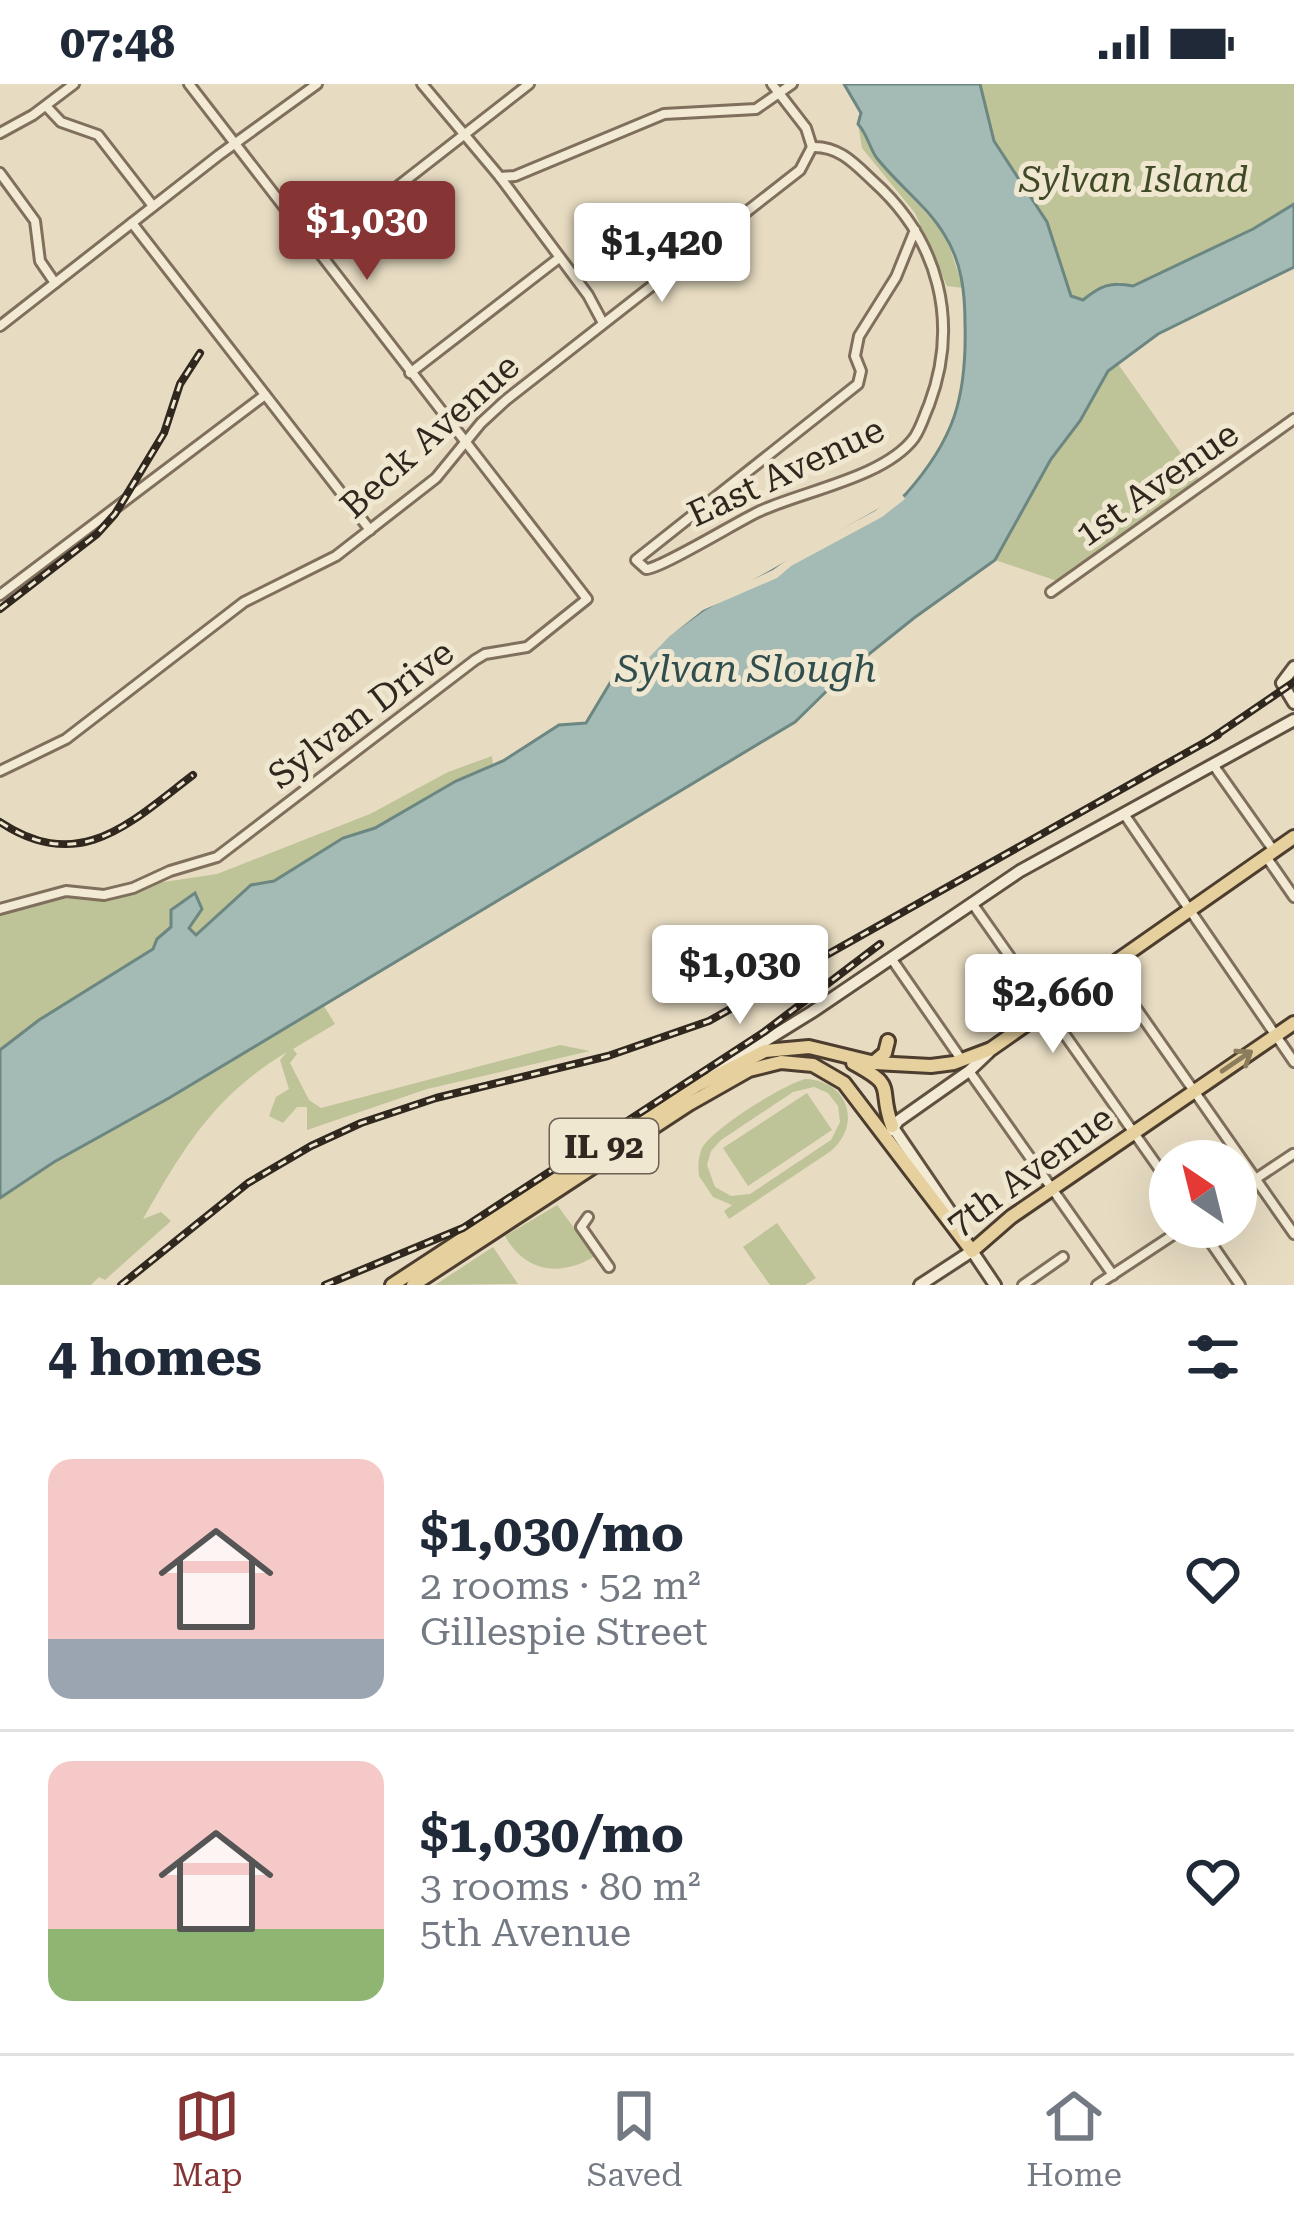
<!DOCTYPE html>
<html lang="en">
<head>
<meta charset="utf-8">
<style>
  :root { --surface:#fff; --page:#f2f2f3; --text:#1f2937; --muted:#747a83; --line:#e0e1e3; --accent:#863434 }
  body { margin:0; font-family:"Roboto Serif",serif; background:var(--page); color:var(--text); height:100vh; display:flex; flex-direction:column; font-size:45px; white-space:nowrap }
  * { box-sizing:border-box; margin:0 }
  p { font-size:39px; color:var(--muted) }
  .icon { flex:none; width:66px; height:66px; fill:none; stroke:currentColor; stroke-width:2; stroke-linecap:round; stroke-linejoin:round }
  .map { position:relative; height:1201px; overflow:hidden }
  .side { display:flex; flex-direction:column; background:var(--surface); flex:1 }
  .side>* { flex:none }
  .needle { width:78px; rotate:325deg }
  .buttons { position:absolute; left:1149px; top:1056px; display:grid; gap:24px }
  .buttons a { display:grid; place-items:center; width:108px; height:108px; border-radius:50%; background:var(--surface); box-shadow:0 12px 48px #0002; font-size:60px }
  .price { position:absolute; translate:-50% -102px; padding:0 27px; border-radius:12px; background:#fff; color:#222; font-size:39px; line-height:78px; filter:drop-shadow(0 3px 6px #0008) }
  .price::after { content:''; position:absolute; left:50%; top:72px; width:36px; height:27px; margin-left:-18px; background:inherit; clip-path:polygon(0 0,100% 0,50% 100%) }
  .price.selected { background:var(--accent); color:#fff }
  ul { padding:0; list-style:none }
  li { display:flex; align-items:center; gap:36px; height:300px; padding:0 48px }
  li+li { border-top:3px solid var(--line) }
  li span { display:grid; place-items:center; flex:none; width:336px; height:240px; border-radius:24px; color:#555 }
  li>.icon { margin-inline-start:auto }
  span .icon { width:144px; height:144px; fill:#fffc; stroke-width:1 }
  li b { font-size:51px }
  h2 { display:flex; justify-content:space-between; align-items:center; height:144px; padding:0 48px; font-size:51px }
  .status { display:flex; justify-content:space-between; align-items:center; height:84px; padding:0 60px; background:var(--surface); direction:ltr }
  .status svg { height:33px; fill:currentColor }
  .dock { display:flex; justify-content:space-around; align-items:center; height:168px; border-top:3px solid var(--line); background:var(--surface); font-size:33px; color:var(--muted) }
  .dock a { display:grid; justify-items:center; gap:6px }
  .dock .selected { color:var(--accent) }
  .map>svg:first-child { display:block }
</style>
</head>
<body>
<div class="status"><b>07:48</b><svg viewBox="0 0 49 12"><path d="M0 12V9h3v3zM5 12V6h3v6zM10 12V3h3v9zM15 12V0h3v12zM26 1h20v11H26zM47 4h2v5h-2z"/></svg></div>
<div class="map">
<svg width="1294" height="1201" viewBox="0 0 1294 1201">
  <rect width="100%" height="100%" fill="#e7dcc2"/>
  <g fill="#bec398" fill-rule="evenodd">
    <polygon points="980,0 1294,0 1294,120 1253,145 1133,202 1119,198 1083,216 1071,212 1047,138 994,57"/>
    <polygon points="858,40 874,70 946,152 963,204 947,202 915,129 862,64"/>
    <polygon points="1118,280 1199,395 1057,497 995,476 1051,375 1080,337 1108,287"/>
    <polygon points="492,672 493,681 456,697 375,744 343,754 202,860 39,936 0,966 0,829 39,817 79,811 100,815 150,800 217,790 370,730 448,688"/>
    <path d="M324 922 335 940 293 965 297 970 290 979 309 1016 321 1024 560 961 590 967 427 1005 307 1046V1023H297L283 1039 269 1032 276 1013 289 1005 280 976 287 968C214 1012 184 1063 143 1135L161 1128 171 1137 105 1196 99 1193 91 1201H0V1114L54 1078Z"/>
    <path d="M805 995C847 996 863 1039 831 1067L729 1135 724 1127 732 1121 713 1113 699 1092C698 1082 698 1074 702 1064 713 1044 783 1001 805 995ZM814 1003 828 1009 838 1022 840 1038 831 1056 750 1110 731 1112 715 1103 707 1081 711 1067 721 1056 793 1008Z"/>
    <polygon points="807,1009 832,1046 748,1102 723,1064"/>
    <path d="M557 1121 595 1172C561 1193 525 1189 505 1152Z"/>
    <polygon points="777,1139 816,1194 805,1201 770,1201 743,1163"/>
    <polygon points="493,1163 518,1200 435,1201"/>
  </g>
  <path fill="#a4bab4" stroke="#6c8781" stroke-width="3" d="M844 0H980L994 57 1047 138 1071 212 1083 216C1100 202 1111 197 1133 202L1253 145 1294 120V183L1158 250 1108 287 1080 337 1051 375 995 476 914 534 844 590 795 638 169 1014 54 1078 0 1114V966L39 936 153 865 157 855 171 843V826L195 809 202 825 189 844 196 851 251 801 274 797 343 754 375 744 456 697 503 677 559 641 586 639 616 589 635 585 671 549 703 526 905 411C954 356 967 314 965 240 965 209 962 178 944 150 926 121 897 100 876 73 869 62 867 50 858 40L861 29Z"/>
  <polygon fill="#e7dcc2" points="900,407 905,415 882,433 791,482 777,494 703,526 670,552 635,588 622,580 633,579 667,545 700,521 773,486 797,469 875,427"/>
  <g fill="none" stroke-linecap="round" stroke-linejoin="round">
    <g stroke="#7f6f5c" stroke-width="14">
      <g id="street">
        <polyline points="422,0 500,93 588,211 603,239"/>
        <polyline points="772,0 806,44 812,63"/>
        <polyline points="46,22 61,38 98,51 153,122"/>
        <polyline points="0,49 33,31 74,0"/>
        <path d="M812 63C839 62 854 79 873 97 939 156 960 238 929 321 924 332 921 344 914 354 884 394 802 407 758 428 737 438 660 485 646 485L636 476 858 300 861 287 855 272 859 252 896 193 915 146"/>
        <polyline points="0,89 35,137 40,177 55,199"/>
        <polyline points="500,93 515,92 664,30 756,25 792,0"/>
        <polyline points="132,139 370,446"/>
        <polyline points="315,167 529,0"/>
        <polyline points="0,242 219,71 317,0"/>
        <polyline points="410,289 559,174"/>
        <polyline points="1051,508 1294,335"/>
        <polyline points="0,511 265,311"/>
        <polyline points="1214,682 1274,767"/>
        <polyline points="0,687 66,655 244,518 336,472 436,394 481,339 506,316 800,86 812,63"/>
        <polyline points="1124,730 1294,978"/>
        <polyline points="1267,774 1294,813"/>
        <polyline points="972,819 1170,1100"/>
        <polyline points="0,825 66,807 104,811 133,804 170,787 217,773 475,576 485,570 527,563 587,515 189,0"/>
        <polyline points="891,874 961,975"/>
        <polyline points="1108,884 1294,1150"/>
        <polyline points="969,987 1113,1191"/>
        <polyline points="1236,1108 1293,1070"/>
        <polyline points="588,1133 581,1143 609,1183"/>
        <polyline points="1200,1143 1240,1201"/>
        <polyline points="1023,1201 1063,1173"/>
        <polyline points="1097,1201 1185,1143"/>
      </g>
    </g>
    <g stroke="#60503f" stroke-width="16">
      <g id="secondary">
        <polyline points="1294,583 1282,599 1294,619"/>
        <polyline points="713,989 812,928 1020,787 1294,636"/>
        <polyline points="892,1042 960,1142"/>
        <polyline points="892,1046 898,1037 969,987 989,968"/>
        <polyline points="970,1164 995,1201"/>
        <polyline points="920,1201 972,1167"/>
      </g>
    </g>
    <g stroke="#4d3d2f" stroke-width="18">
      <g id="primary">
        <path d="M853 979C899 1004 877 1001 892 1042"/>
        <polyline points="873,979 885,969 888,957"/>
        <polyline points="392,1201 696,1002 765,967 809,963 875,979 931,982 954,979 991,965 1294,753"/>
        <polyline points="413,1201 689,1020 749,986 781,978 813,981 844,999 972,1167 1011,1133 1294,939"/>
      </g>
    </g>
    <use href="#street" stroke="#f3ead4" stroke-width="8"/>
    <use href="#secondary" stroke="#f3ead4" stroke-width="10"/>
    <use href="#primary" stroke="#e6d09e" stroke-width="12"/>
    <g stroke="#30271e" stroke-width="8">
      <g id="rail">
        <polyline points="0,525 97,450 115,430 164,349 180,300 200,269"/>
        <polyline points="1206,658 1294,598"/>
        <path d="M0 738C80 791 130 739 193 691"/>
        <polyline points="121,1201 248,1099 311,1062 361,1039 436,1014 608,972 709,937 1218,651"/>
        <polyline points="325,1201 463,1144 764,948 880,860"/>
      </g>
    </g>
    <use href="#rail" stroke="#f0e7d0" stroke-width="3" stroke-dasharray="9" stroke-linecap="butt"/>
  </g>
  <defs><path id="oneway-shaft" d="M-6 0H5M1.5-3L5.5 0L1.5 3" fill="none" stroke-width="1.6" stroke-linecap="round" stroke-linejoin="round" transform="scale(3)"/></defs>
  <use stroke="#8b7c5e" href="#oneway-shaft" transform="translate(1237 977) rotate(-34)"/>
  <g text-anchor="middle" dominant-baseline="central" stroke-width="10" stroke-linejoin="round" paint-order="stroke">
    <rect fill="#f0e7d0" stroke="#6a6153" stroke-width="3" x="550" y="1035" width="108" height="54" rx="9"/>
    <g font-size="33" font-weight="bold" fill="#30271e">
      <text x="604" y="1062">IL 92</text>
    </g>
    <g font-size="36" font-style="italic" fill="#414a27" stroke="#f0e7d0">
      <text x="1134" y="96">Sylvan Island</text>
    </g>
    <g font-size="36" fill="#30271e" stroke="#f0e7d0">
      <text transform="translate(430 352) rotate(-42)">Beck Avenue</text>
      <text transform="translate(786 388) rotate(-25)">East Avenue</text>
      <text transform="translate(1157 400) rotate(-35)">1st Avenue</text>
      <text transform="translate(361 630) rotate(-37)">Sylvan Drive</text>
      <text transform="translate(1030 1087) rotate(-36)">7th Avenue</text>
    </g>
    <g font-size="39" font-style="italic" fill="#2f4e4d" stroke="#f0e7d0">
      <text x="746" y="585">Sylvan Slough</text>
    </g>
  </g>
</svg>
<div class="buttons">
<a><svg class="needle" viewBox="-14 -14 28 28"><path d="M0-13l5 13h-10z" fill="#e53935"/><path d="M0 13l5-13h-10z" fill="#747a83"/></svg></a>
</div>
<b class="price selected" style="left:367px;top:199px">$1,030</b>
<b class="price" style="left:662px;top:221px">$1,420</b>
<b class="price" style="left:740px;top:943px">$1,030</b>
<b class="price" style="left:1053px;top:972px">$2,660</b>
</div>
<section class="side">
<h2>4 homes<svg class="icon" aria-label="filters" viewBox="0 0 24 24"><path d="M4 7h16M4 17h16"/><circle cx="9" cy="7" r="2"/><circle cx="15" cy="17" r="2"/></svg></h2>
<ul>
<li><span style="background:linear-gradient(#f6c9c9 75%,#9aa5b1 0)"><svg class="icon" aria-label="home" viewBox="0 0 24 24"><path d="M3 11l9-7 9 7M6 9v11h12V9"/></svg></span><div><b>$1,030/mo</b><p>2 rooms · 52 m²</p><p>Gillespie Street</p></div><svg class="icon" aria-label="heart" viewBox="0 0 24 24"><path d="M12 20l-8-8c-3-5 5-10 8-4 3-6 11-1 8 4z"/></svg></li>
<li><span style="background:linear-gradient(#f6c9c9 70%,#8fb573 0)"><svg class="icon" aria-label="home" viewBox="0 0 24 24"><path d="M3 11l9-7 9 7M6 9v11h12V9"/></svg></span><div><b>$1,030/mo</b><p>3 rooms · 80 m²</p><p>5th Avenue</p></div><svg class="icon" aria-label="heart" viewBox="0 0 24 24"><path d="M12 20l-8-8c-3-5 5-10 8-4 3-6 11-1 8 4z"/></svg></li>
</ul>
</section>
<nav class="dock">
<a class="selected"><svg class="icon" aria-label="map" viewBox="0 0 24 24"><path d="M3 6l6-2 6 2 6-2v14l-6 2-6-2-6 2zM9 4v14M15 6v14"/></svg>Map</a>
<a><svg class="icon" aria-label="saved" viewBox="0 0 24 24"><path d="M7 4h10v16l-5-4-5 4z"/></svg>Saved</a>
<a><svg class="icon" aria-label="home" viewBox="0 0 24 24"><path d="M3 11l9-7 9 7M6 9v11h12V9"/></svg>Home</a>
</nav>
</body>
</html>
